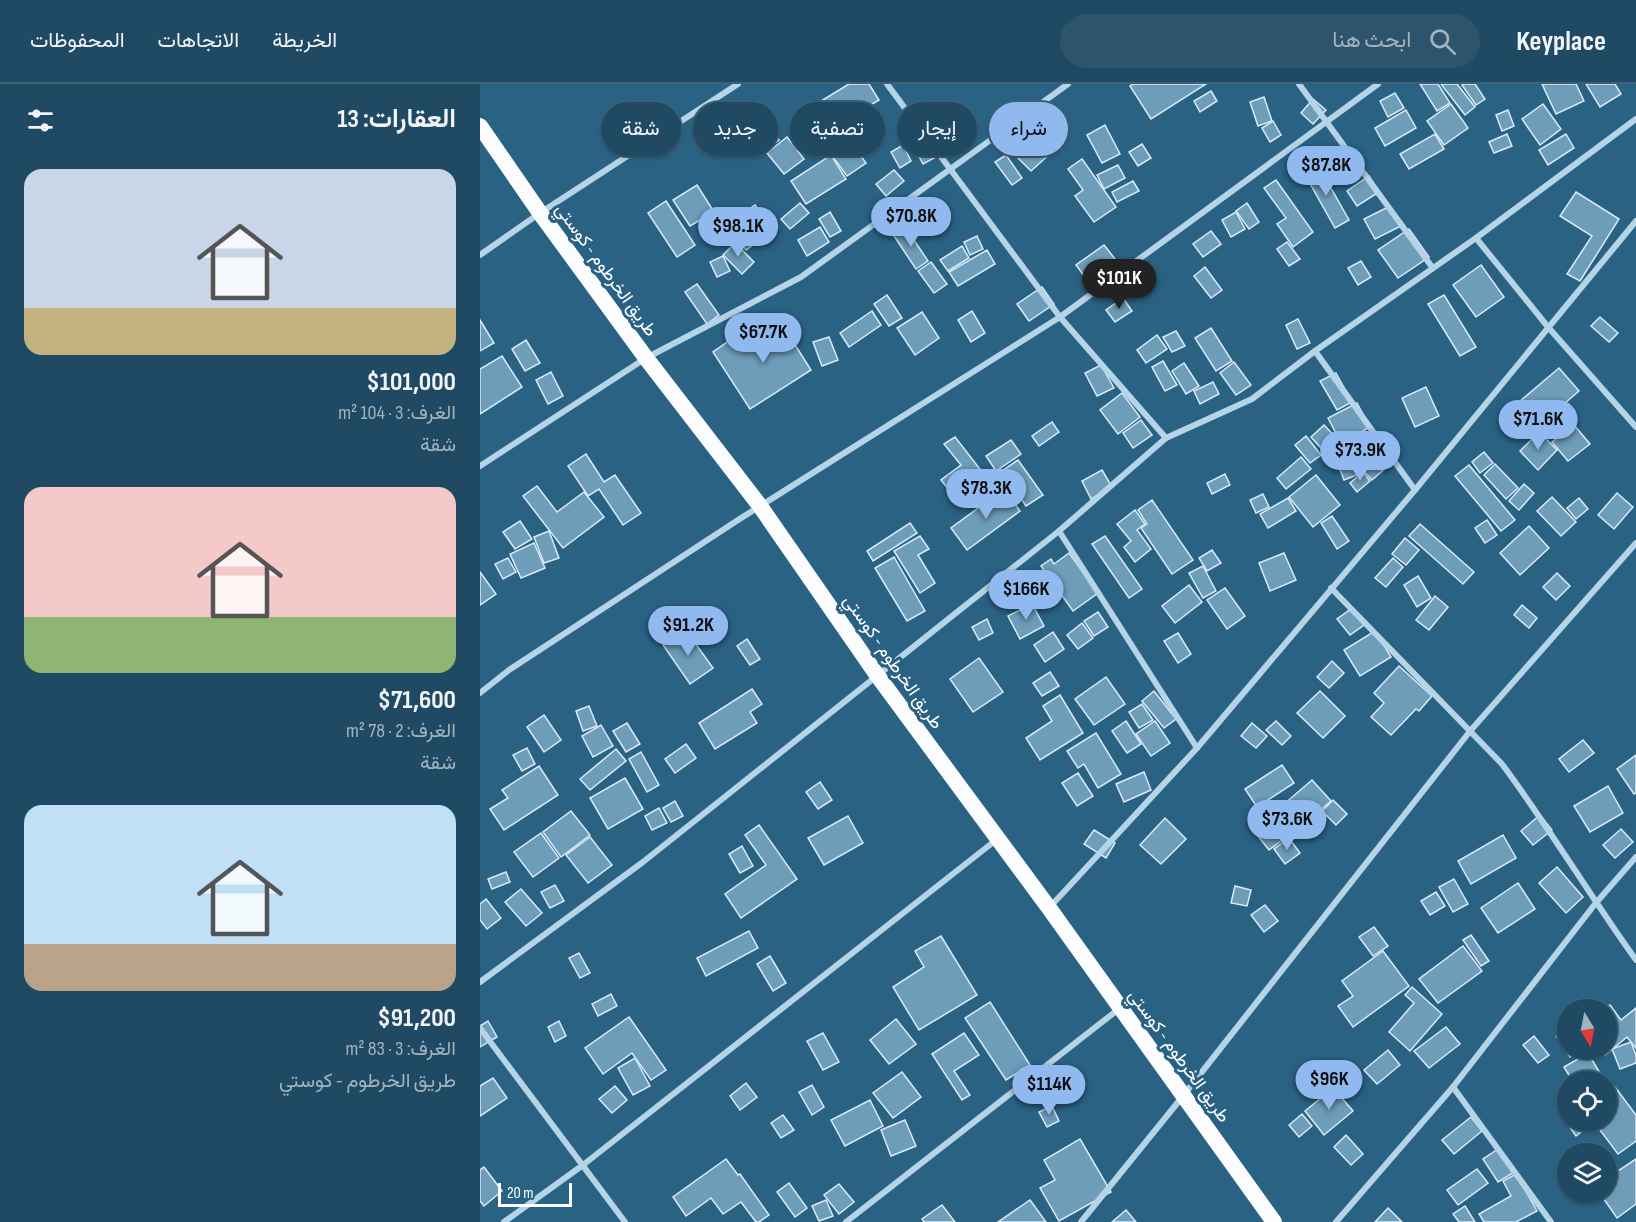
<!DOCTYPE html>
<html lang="ar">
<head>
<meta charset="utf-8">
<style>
  :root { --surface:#204a63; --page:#2d546c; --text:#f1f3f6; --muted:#a2b3be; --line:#3d6278; --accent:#90b9f0 }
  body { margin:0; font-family:"Sofia Sans Condensed",Vazirmatn,sans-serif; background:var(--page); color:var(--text); direction:rtl; height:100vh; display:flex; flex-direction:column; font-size:22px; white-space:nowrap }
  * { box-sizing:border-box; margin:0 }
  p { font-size:20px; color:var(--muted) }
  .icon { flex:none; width:33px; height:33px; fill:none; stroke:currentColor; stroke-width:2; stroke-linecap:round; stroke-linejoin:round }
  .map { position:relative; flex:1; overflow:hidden; direction:ltr }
  .details { display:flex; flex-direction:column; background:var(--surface); width:480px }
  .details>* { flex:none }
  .top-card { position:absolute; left:18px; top:18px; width:570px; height:54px; direction:rtl; display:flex; gap:12px }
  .needle { width:39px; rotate:170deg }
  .fabs { position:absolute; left:1077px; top:915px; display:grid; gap:12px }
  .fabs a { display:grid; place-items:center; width:60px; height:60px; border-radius:50%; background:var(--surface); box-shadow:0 2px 4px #0004,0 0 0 2px var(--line); font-size:30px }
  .scale { position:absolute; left:18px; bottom:15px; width:74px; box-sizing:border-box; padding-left:6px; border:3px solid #fff; border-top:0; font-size:16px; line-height:21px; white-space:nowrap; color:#fff; -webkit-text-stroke:4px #2a6284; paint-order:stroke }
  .price { position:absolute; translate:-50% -51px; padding:0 14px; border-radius:21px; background:var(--accent); color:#111; font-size:20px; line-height:39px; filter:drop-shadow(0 2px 3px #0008) }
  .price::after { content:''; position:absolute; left:50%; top:36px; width:18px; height:14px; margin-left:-9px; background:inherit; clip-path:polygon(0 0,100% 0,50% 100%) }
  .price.selected { background:#222; color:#fff }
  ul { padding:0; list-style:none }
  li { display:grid; align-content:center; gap:12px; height:318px; padding:0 24px }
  li span { display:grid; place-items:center; height:186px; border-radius:18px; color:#555 }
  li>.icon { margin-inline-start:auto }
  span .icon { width:108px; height:108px; fill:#fffc; stroke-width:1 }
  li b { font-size:26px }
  h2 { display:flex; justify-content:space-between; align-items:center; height:72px; padding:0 24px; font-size:26px }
  .chip { padding:0 21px; border-radius:27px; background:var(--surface); box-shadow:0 2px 4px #0004,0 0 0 2px var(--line); font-size:21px; line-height:54px }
  .chip.selected { background:var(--accent); color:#111 }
  header { display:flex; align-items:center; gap:36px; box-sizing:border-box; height:84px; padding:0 30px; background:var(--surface); border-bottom:2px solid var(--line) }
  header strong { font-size:28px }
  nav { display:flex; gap:33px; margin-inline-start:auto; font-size:21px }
  .search { width:420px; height:54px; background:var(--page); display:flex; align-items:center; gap:15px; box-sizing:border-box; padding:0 21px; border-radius:33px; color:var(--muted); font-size:22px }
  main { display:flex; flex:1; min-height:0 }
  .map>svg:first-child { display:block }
</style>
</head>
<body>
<header>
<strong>Keyplace</strong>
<div class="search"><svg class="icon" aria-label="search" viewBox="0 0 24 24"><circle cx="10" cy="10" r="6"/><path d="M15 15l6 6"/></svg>ابحث هنا</div>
<nav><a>الخريطة</a><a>الاتجاهات</a><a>المحفوظات</a></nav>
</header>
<main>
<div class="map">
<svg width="1156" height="1138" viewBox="0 0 1156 1138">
  <rect width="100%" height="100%" fill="#2a6284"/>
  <g fill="#6e9db9" stroke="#d8ebf6" stroke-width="1.5">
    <polygon points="369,0 389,0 399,16 357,42 341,17"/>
    <polygon points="653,0 726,0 671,35 650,2"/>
    <polygon points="940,0 958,0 970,19 957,27"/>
    <polygon points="961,0 977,0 995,23 985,31"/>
    <polygon points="984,0 995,0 1005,15 996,21 982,1"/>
    <polygon points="1062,0 1096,0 1104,17 1076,30"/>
    <polygon points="1106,0 1135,0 1141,10 1120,23"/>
    <polygon points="731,7 737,17 720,28 714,17"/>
    <polygon points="915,9 924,24 908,33 900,17"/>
    <polygon points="784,13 792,37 778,42 770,18"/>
    <polygon points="833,15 846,26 833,40 821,29"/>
    <polygon points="971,20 988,44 964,61 947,37"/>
    <polygon points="1063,20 1081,45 1060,61 1042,35"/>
    <polygon points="926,26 936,44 905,62 895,44"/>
    <polygon points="1028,26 1034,42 1022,47 1016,31"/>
    <polygon points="340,28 354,51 334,63 320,40"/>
    <polygon points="793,37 801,51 790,58 782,44"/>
    <polygon points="287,41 299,56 284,67 273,52"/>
    <polygon points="625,41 640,70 622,79 607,51"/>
    <polygon points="553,48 572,68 551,87 532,68"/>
    <polygon points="364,49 386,79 367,92 345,62"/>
    <polygon points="955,50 964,65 929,85 920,70"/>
    <polygon points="1027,50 1032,62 1014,69 1009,58"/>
    <polygon points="1086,50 1094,64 1068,81 1059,66"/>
    <polygon points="307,53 324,75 304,90 287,69"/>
    <polygon points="450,57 458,72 443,80 435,65"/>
    <polygon points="662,60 671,74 658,82 649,68"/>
    <polygon points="423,61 431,77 420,84 411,68"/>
    <polygon points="351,71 366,95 326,120 311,97"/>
    <polygon points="526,71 542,94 532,101 515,78"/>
    <polygon points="602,75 636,123 614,138 595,112 603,106 588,85"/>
    <polygon points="638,81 645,94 624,105 617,91"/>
    <polygon points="838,81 869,136 855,144 824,89"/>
    <polygon points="414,86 424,97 406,112 396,100"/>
    <polygon points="889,92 899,108 877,122 867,107"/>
    <polygon points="796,96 833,148 813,163 797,140 806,134 784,104"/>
    <polygon points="653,97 659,107 637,118 632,108"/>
    <polygon points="217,101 234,128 210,142 193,116"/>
    <polygon points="1096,108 1139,135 1100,197 1087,190 1112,152 1080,132"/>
    <polygon points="186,117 215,161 197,173 168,129"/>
    <polygon points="320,119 329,129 310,145 301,135"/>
    <polygon points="767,119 779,138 769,145 756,127"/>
    <polygon points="275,121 291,143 279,151 263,129"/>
    <polygon points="910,122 921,142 895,155 884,135"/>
    <polygon points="350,128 361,147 350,153 339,135"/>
    <polygon points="756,128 765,145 751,153 742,136"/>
    <polygon points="272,143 281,155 266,166 257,153"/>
    <polygon points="340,143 349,158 327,172 318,156"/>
    <polygon points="426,144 448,177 436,185 414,152"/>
    <polygon points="929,145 949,173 918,194 898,166"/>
    <polygon points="731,147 741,160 723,173 713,160"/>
    <polygon points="497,152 503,165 490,171 484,158"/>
    <polygon points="807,158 820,175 809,182 797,165"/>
    <polygon points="255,159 274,178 262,190 243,171"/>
    <polygon points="624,161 635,175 607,196 596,181"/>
    <polygon points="482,162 489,174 468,187 460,176"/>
    <polygon points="507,166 515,180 478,202 469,188"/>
    <polygon points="243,172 250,187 237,193 230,178"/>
    <polygon points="881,177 891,193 878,201 868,184"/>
    <polygon points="451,178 467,200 454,209 438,187"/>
    <polygon points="1001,181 1024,213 996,233 973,201"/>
    <polygon points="725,183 742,206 731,214 714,192"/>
    <polygon points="217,200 239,231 227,240 205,208"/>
    <polygon points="562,203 574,220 549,237 537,220"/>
    <polygon points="407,211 422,234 409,242 394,220"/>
    <polygon points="964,211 996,263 980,272 948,220"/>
    <polygon points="643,214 652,227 635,238 626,226"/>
    <polygon points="392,227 401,241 369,263 360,249"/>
    <polygon points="492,227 505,249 491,258 478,236"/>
    <polygon points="442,228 459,254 435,271 417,244"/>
    <polygon points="1120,233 1138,249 1129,258 1111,242"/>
    <polygon points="818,235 830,259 817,265 806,241"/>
    <polygon points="0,236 14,259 0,267"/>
    <polygon points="300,237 331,286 270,325 233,268 250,256 256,265"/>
    <polygon points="731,244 752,277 736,287 715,254"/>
    <polygon points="696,247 705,262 692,268 683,253"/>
    <polygon points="677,251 687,265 666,279 657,266"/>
    <polygon points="349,253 358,276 342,282 333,258"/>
    <polygon points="46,256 60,279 45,287 32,265"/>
    <polygon points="22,272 42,303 0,330 0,285"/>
    <polygon points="683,277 697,301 685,307 672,283"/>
    <polygon points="754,278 771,301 756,311 740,289"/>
    <polygon points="704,279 719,302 706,310 692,287"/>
    <polygon points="621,281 634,304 617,312 605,289"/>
    <polygon points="1079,284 1099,307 1046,353 1026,329"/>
    <polygon points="71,288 83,312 68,320 56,296"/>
    <polygon points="856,289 872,318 857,326 840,297"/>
    <polygon points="733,298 739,310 720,320 714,307"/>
    <polygon points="946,303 959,332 935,343 922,314"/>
    <polygon points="642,309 660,333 638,350 620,326"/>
    <polygon points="877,319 890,343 861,359 848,334"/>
    <polygon points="661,336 672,351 653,364 643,349"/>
    <polygon points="572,338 579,348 559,362 552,352"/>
    <polygon points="844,341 863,361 849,373 831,353"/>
    <polygon points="1094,341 1110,360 1088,377 1072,358"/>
    <polygon points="1059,348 1077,366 1058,386 1040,367"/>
    <polygon points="826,352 841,371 830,379 815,361"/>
    <polygon points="475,353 503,389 473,411 461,396 481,381 464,360"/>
    <polygon points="900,354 917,374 892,396 874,376"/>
    <polygon points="531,356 541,370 516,387 506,372"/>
    <polygon points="1004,368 1013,379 1000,389 992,378"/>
    <polygon points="106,370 124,398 135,391 161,429 143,441 119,405 108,412 88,382"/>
    <polygon points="821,373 831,385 806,405 797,394"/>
    <polygon points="538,376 563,411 546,422 522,387"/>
    <polygon points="873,377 879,390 864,396 859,383"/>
    <polygon points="1015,380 1038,404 1026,415 1004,391"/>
    <polygon points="989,381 1035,436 1021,447 975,392"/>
    <polygon points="622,386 632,403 611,415 602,397"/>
    <polygon points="883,388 890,397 877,408 870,399"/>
    <polygon points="510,389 517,399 502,409 495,399"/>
    <polygon points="745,390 750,401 732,410 727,399"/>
    <polygon points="836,391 860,421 833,443 809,413"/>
    <polygon points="1044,400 1054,409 1039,426 1029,417"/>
    <polygon points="57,402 77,428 104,408 124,433 83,464 43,412"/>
    <polygon points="524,405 540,427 487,466 471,444"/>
    <polygon points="1137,409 1153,423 1134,445 1118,431"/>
    <polygon points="783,410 789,423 776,429 770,416"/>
    <polygon points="1072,413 1096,438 1081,452 1057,427"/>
    <polygon points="808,414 816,427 788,444 780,430"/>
    <polygon points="1099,414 1108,425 1096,435 1087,424"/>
    <polygon points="672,416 713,476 692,490 661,444 667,440 658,426"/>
    <polygon points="655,426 665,440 657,446 671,465 655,478 644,463 651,457 637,440"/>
    <polygon points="852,432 869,457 857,465 841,439"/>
    <polygon points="1007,436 1017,451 1005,459 995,444"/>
    <polygon points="40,437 52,455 35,465 23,448"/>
    <polygon points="430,439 437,449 393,477 387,467"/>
    <polygon points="940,440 994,488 983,500 929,452"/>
    <polygon points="1049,442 1069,464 1040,491 1020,469"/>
    <polygon points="69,447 79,474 64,479 54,453"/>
    <polygon points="440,452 449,465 438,471 455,499 440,509 414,467"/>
    <polygon points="625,452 662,505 649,514 612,460"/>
    <polygon points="925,454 939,466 926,481 912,470"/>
    <polygon points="54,459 65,484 41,494 30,470"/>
    <polygon points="732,466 741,479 727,487 719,474"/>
    <polygon points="589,469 618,509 593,527 561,482 571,475 574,480"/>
    <polygon points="804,469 816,496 790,507 779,479"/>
    <polygon points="414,473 445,527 427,537 395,484"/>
    <polygon points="28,474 36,488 23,495 15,480"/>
    <polygon points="913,474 923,483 906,503 895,494"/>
    <polygon points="723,482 736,507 723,514 709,489"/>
    <polygon points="0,488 16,510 0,521"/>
    <polygon points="1077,489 1090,502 1076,516 1063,503"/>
    <polygon points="938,492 951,514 937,523 924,501"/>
    <polygon points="709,501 722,518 695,539 682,522"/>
    <polygon points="745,504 765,532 747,545 727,516"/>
    <polygon points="955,512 968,523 949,546 936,536"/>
    <polygon points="552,520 564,542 540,555 528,532"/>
    <polygon points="1042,521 1057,534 1049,544 1034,531"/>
    <polygon points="871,525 884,541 870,551 857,535"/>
    <polygon points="618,528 628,543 614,552 604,537"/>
    <polygon points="507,535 513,549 499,556 492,543"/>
    <polygon points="602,539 613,554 598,565 587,551"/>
    <polygon points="205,545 233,584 210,600 183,561"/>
    <polygon points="895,547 911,573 880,592 864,566"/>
    <polygon points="573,548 584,565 565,578 554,561"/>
    <polygon points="698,549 711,570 698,579 684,557"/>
    <polygon points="267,555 280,575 270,581 257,562"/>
    <polygon points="499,574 523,608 493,628 470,595"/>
    <polygon points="852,577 864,589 849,604 837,593"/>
    <polygon points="919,582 952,612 939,627 936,625 911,651 891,633 904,619 894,609"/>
    <polygon points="570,588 579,602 562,612 553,599"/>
    <polygon points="626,593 645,620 614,641 595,615"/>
    <polygon points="272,605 282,620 270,628 277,639 235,665 219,639"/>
    <polygon points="674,607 696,635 684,644 662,617"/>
    <polygon points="840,607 865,632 843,654 817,629"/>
    <polygon points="580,611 603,649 560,676 546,654 572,637 563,622"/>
    <polygon points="662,620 673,636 659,644 649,628"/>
    <polygon points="109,622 117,642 103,647 96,627"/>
    <polygon points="64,631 81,656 64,668 47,643"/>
    <polygon points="646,637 661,660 647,669 632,647"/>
    <polygon points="675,637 690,659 671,672 656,650"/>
    <polygon points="796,637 811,652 802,661 786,646"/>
    <polygon points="147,639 160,660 146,668 133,647"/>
    <polygon points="772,639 787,652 776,664 761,652"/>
    <polygon points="121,641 133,662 113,673 102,652"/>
    <polygon points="616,649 641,690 618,704 604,680 598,684 587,667"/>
    <polygon points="1103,656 1114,669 1089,688 1079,675"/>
    <polygon points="206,660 216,674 195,689 185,675"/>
    <polygon points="47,664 55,680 42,687 33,671"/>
    <polygon points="136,665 146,677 110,706 100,695"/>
    <polygon points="161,668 179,701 167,708 149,675"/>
    <polygon points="1156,671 1156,709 1154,710 1137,685"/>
    <polygon points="802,681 814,699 777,723 765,705"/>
    <polygon points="59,682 78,711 24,746 10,725 28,714 22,706"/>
    <polygon points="664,688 671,706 644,718 636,700"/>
    <polygon points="598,689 613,712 597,722 582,699"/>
    <polygon points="145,694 163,725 128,745 110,714"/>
    <polygon points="832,696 851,717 822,742 803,721"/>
    <polygon points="340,698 352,716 338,725 326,708"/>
    <polygon points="1128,702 1143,729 1110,748 1094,722"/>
    <polygon points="853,716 867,730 856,741 842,727"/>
    <polygon points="195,717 203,732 191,738 183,724"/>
    <polygon points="179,724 187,739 172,746 165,732"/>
    <polygon points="91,727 110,751 81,773 63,748"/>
    <polygon points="794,730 810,750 789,766 774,747"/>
    <polygon points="1060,731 1072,746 1053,761 1041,747"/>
    <polygon points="368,732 383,759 344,781 328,754"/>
    <polygon points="685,734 706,755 681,780 660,761"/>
    <polygon points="279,741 317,795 261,834 245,810 286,781 265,751"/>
    <polygon points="1141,745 1153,758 1135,774 1123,761"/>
    <polygon points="614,746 635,759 626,774 604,760"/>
    <polygon points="61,749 79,774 53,793 34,768"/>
    <polygon points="1023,751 1036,774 991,800 978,777"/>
    <polygon points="110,753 132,781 108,799 86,771"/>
    <polygon points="809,754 820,769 805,780 794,765"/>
    <polygon points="262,762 273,782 260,789 249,770"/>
    <polygon points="1077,783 1103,813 1086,829 1059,799"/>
    <polygon points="26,788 30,798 12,805 8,795"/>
    <polygon points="974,795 988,820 973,828 959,803"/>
    <polygon points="1038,799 1055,825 1018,849 1001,824"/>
    <polygon points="75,801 84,817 70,824 61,808"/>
    <polygon points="755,802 771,806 767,822 751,819"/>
    <polygon points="41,805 62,829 46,842 25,818"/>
    <polygon points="956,808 965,822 950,831 941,817"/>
    <polygon points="6,815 21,834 7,845 0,836 0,820"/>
    <polygon points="785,821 798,837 784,848 771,831"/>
    <polygon points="894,843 908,862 893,872 879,853"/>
    <polygon points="269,847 278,864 226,892 217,874"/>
    <polygon points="991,851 1009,877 1001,882 983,856"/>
    <polygon points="461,852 497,911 439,946 413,903 444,883 435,867"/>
    <polygon points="983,862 1002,887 958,919 939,895"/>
    <polygon points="903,867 929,902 873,943 858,922 873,912 862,897"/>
    <polygon points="99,869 110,889 100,894 89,874"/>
    <polygon points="290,872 306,899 293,907 277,880"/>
    <polygon points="932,903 962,930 930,967 909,948 934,919 925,911"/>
    <polygon points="131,910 137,922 118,932 112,920"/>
    <polygon points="510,918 550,981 526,996 485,934"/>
    <polygon points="1130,921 1141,936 1156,924 1156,964 1147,953 1125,971 1121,964 1126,964 1126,926 1124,926"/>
    <polygon points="149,933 186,986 171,996 152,969 123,990 105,964"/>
    <polygon points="416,935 436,960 409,980 390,956"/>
    <polygon points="8,937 17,953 0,963 0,942"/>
    <polygon points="79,937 86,952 75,958 68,943"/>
    <polygon points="966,943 980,960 949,984 934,967"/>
    <polygon points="1088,945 1088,964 1103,964 1090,973 1076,952"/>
    <polygon points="343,949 359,978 343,986 327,957"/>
    <polygon points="484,949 499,971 474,987 490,1011 482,1016 452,970"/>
    <polygon points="1054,952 1069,971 1058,979 1043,961"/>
    <polygon points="1151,958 1156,971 1156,979 1140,985 1132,965"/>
    <polygon points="908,966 920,981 897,1000 884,986"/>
    <polygon points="1108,969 1124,996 1121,998 1093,998 1084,983"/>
    <polygon points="155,974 170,1002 153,1011 138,984"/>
    <polygon points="422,988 441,1013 413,1034 393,1009"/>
    <polygon points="13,994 27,1014 0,1032 0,1002"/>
    <polygon points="266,999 277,1013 260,1026 250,1012"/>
    <polygon points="332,1001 344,1023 332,1031 319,1008"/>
    <polygon points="135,1002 147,1016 132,1029 119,1015"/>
    <polygon points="1135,1003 1156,1031 1156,1057 1138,1070 1114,1038 1096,1052 1086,1038 1126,1036 1126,1009"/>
    <polygon points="853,1004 873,1027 844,1051 825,1027"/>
    <polygon points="390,1016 403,1042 365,1062 351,1036"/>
    <polygon points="572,1022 579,1037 567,1043 559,1028"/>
    <polygon points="822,1030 832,1042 819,1053 809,1041"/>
    <polygon points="303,1031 314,1046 301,1054 291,1039"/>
    <polygon points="991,1033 1002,1047 974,1070 962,1056"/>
    <polygon points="425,1036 436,1062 411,1072 401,1046"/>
    <polygon points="866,1051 883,1070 871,1081 854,1063"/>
    <polygon points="600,1055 631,1108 579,1137 560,1104 575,1096 564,1076"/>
    <polygon points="1018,1065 1033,1089 1018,1098 1003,1075"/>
    <polygon points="246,1075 258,1091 260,1090 289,1131 279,1138 276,1138 261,1118 243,1130 231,1114 206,1132 193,1113"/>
    <polygon points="1156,1075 1156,1120 1137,1134 1119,1108 1126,1108 1126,1095"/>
    <polygon points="4,1083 22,1107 4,1122 0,1117 0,1086"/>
    <polygon points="997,1085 1008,1099 978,1121 967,1106"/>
    <polygon points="1036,1090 1057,1127 1036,1138 1004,1138 999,1130 1031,1112 1023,1097"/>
    <polygon points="309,1099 327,1124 315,1133 297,1108"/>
    <polygon points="359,1100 374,1118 359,1130 344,1111"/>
    <polygon points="346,1116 353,1132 339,1137 332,1122"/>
    <polygon points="550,1116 566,1138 518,1138"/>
    <polygon points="462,1121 475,1138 444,1138 442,1135"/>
    <polygon points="985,1122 995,1138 979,1138 973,1130"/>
    <polygon points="908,1124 922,1138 895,1138"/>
    <polygon points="646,1126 656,1138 632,1138"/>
  </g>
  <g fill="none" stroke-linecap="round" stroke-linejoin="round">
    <g stroke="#b5d4e7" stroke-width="6">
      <polyline points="407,0 580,233 686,354"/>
      <polyline points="819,0 952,183"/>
      <polyline points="996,154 1068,243 1156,343"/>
      <polyline points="0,171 60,129 258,0"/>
      <polyline points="835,267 935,406"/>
      <polyline points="0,382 166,274 321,193 588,0"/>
      <polyline points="579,447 717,664"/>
      <path d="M851 504 1022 680C1069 743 1110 812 1156 876"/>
      <polyline points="0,609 29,586 258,436 580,233 898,0"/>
      <polyline points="569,824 717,664 935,406 1156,137"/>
      <polyline points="0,898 163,778 579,447 686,354 772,315 835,267 996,154 1156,35"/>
      <polyline points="0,944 145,1138"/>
      <polyline points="973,1003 1071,1138"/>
      <polyline points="24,1138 103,1081 516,756"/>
      <polyline points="366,1138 640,924"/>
      <polyline points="601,1138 703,1012 991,646 1156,459"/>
      <polyline points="856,1138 973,1003 1115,820 1156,773"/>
    </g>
    <polyline stroke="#fafcfe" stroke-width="16" points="0,42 60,129 166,274 280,422 397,591 569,824 794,1138"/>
  </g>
  <g text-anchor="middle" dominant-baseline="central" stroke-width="6" stroke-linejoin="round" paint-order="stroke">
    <g font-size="18" fill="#fff" stroke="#2a6284">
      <text transform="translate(126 186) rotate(54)">طريق الخرطوم - كوستي</text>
      <text transform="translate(413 578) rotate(55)">طريق الخرطوم - كوستي</text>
      <text transform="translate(699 972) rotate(54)">طريق الخرطوم - كوستي</text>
    </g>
  </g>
</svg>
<div class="fabs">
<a><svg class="needle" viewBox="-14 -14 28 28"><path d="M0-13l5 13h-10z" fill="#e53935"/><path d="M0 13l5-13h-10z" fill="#a2b3be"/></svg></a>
<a><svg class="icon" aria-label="locate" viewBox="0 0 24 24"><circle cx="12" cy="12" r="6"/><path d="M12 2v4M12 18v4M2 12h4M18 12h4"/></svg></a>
<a><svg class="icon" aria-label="layers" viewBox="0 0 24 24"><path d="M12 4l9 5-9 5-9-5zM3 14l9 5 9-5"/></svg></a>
</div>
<div class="scale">20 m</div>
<b class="price" style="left:846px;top:113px">$87.8K</b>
<b class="price" style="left:431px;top:164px">$70.8K</b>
<b class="price" style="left:258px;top:174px">$98.1K</b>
<b class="price selected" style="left:639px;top:226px">$101K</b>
<b class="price" style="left:283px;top:280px">$67.7K</b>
<b class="price" style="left:1058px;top:367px">$71.6K</b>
<b class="price" style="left:880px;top:398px">$73.9K</b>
<b class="price" style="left:506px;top:436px">$78.3K</b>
<b class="price" style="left:546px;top:537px">$166K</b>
<b class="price" style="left:208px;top:573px">$91.2K</b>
<b class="price" style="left:807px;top:767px">$73.6K</b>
<b class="price" style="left:849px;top:1027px">$96K</b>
<b class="price" style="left:569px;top:1032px">$114K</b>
<div class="top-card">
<a class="chip selected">شراء</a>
<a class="chip">إيجار</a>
<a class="chip">تصفية</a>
<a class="chip">جديد</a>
<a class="chip">شقة</a>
</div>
</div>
<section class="details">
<h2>العقارات: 13<svg class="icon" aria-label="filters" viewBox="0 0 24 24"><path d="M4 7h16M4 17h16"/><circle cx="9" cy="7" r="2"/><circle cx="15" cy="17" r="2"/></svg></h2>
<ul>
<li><span style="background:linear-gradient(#c9d6e8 75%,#c2b280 0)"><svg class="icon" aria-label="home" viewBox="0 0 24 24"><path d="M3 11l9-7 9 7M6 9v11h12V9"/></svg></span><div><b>$101,000</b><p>الغرف: 3 · 104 m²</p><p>شقة</p></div></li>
<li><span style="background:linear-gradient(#f6c9c9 70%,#8fb573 0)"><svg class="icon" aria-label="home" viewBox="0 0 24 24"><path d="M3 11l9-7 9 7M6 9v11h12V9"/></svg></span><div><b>$71,600</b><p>الغرف: 2 · 78 m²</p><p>شقة</p></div></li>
<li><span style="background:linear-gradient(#bfe0f5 75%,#b9a48a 0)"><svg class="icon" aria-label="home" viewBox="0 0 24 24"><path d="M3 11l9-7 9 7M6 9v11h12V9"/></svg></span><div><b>$91,200</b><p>الغرف: 3 · 83 m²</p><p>طريق الخرطوم - كوستي</p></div></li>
</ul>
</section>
</main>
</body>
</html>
